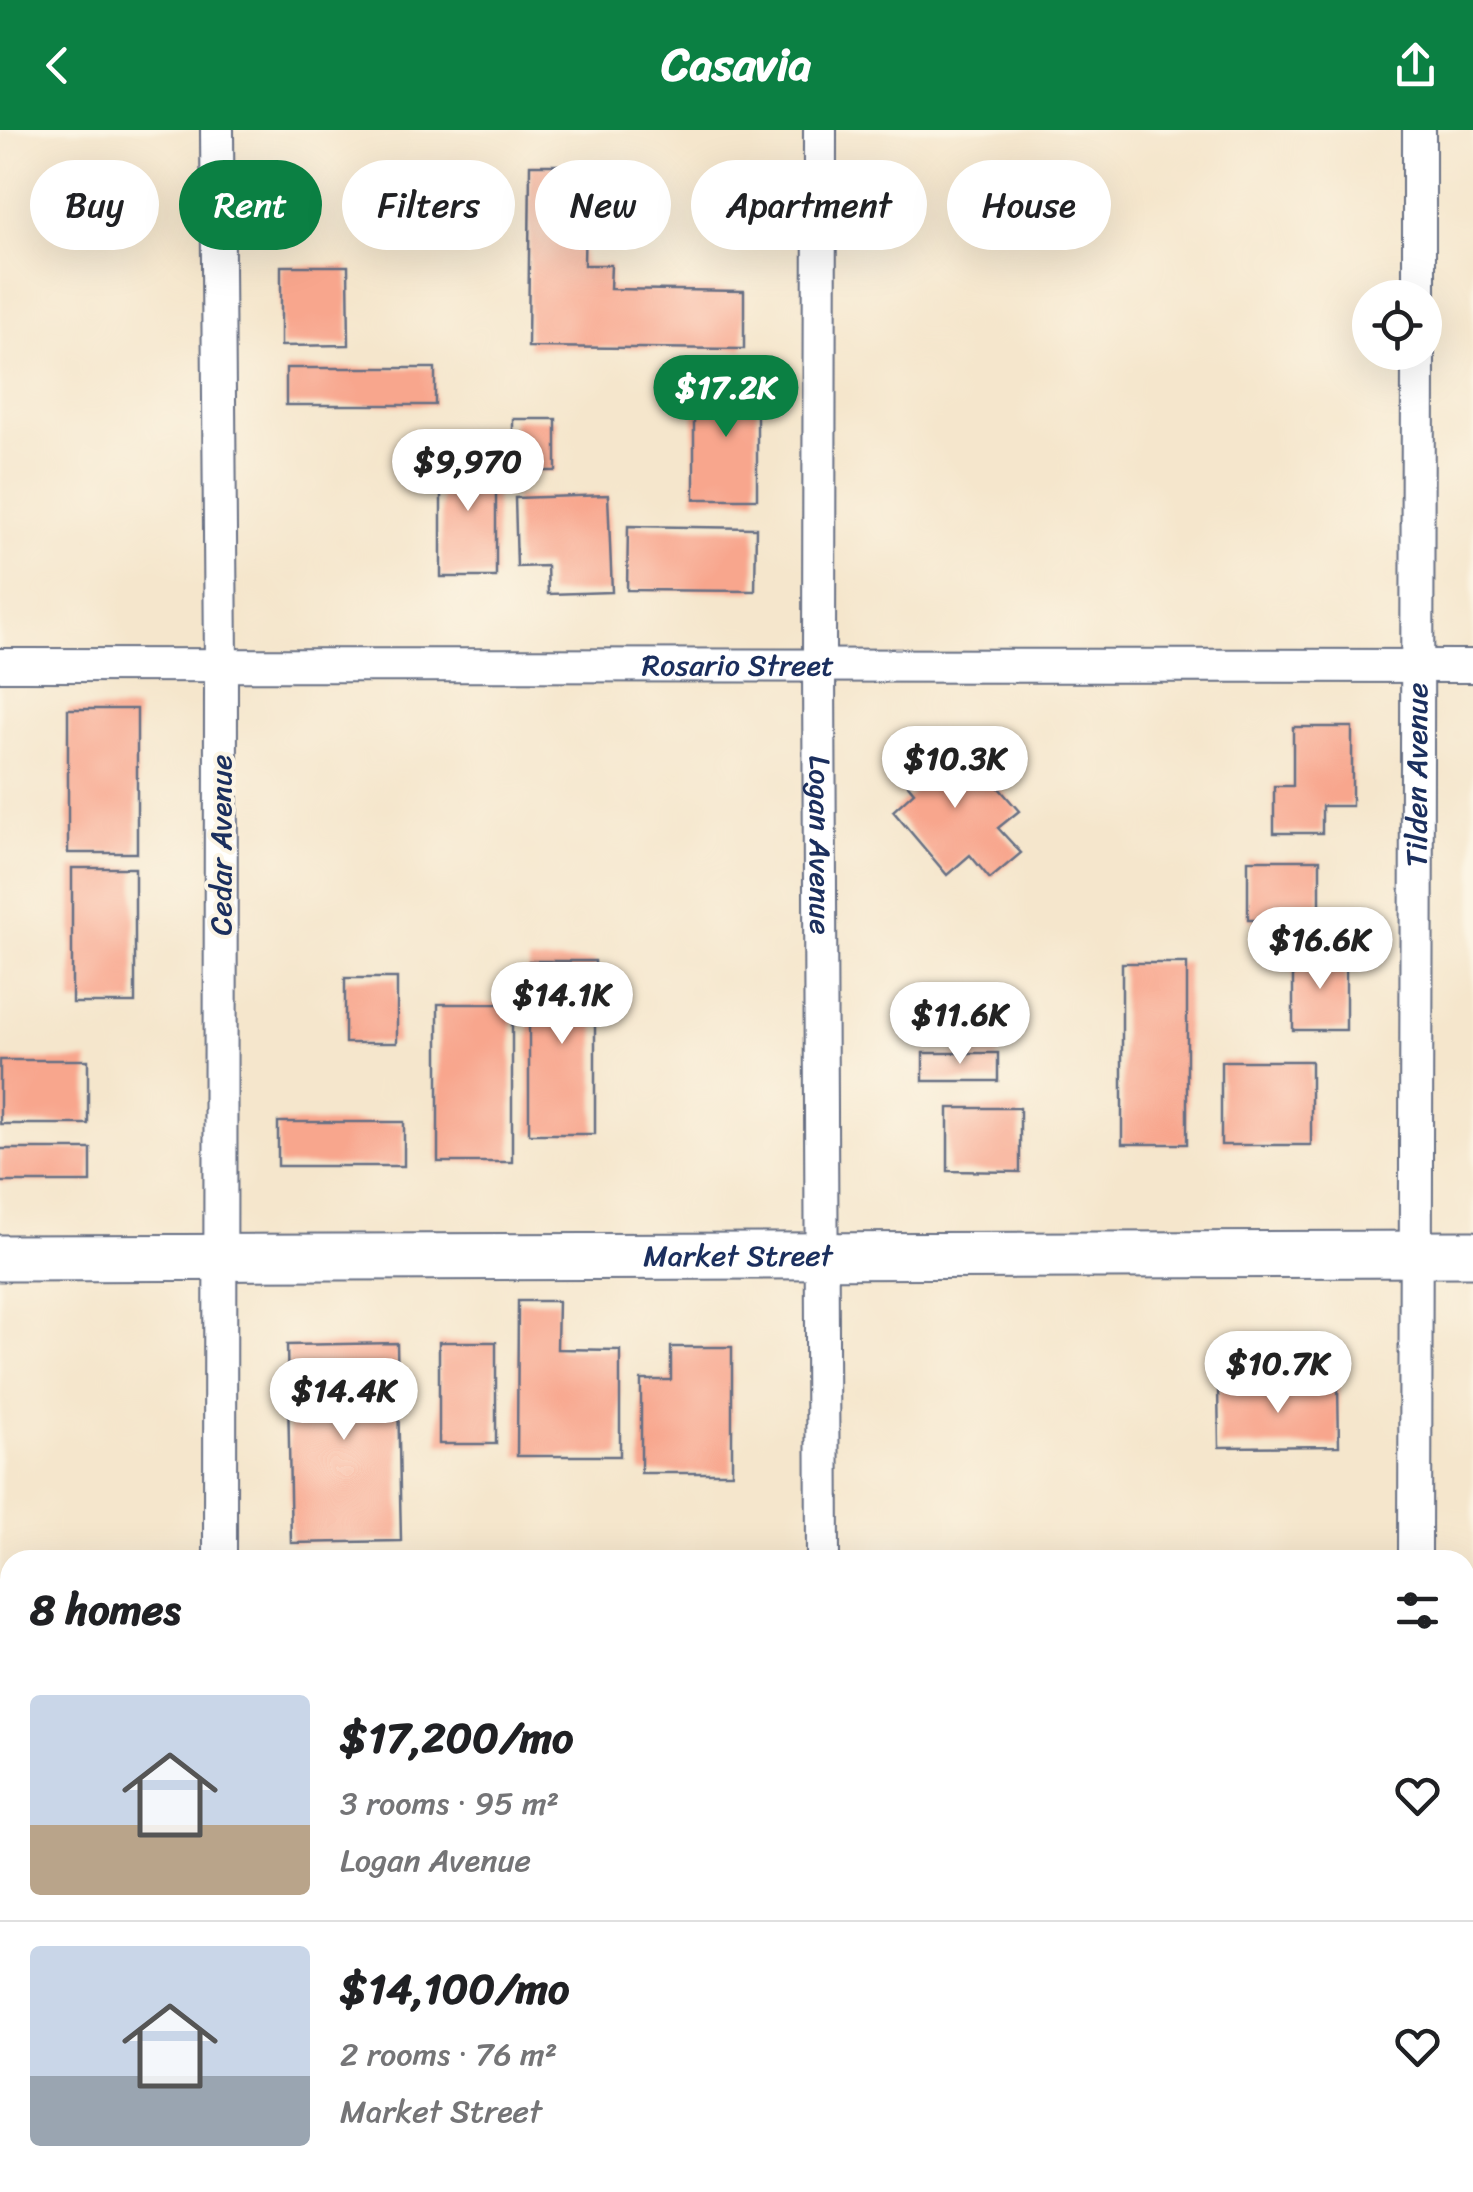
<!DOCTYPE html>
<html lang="en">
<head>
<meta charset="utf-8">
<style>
  :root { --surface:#fff; --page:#f2f2f2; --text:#202124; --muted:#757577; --line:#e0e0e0; --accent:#0b8043 }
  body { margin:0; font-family:Sriracha,sans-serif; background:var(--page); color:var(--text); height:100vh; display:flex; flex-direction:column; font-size:38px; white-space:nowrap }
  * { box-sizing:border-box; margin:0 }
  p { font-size:32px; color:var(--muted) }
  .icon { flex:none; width:55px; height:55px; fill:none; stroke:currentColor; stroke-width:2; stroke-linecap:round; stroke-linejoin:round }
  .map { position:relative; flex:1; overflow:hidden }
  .drawer { position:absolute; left:0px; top:1420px; width:1475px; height:642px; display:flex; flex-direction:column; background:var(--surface); border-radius:30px 30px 0 0; box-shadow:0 10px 40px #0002 }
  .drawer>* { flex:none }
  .guide { position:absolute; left:30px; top:30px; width:1415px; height:90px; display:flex; gap:20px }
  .controls { position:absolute; left:1352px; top:150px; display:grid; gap:20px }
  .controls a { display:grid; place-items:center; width:90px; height:90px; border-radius:50%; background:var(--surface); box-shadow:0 10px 40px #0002; font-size:50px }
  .price { position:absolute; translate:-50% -85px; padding:0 22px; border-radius:35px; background:#fff; color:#222; font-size:32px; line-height:65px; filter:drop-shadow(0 2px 5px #0008) }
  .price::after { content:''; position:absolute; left:50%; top:60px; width:30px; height:22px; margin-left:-15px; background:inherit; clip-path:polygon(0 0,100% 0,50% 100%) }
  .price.selected { background:var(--accent); color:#fff }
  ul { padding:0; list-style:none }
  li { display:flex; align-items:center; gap:30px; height:250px; padding:0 30px }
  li+li { border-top:2px solid var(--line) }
  li span { display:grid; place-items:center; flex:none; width:280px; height:200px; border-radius:10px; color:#555 }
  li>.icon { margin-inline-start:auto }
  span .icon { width:120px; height:120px; fill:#fffc; stroke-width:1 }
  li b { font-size:42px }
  h2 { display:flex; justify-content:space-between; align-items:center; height:120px; padding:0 30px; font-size:42px }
  .chip { padding:0 35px; border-radius:45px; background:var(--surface); box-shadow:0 10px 40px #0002; font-size:35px; line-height:90px }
  .chip.selected { background:var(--accent); color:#fff }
  header { display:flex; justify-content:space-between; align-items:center; height:130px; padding:0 30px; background:var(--accent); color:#fff; font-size:45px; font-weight:700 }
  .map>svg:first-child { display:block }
</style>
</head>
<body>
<header><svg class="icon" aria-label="back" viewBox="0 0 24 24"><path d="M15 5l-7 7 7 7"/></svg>Casavia<svg class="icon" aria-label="share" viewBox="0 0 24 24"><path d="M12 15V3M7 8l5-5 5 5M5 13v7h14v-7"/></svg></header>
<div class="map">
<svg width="1473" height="2062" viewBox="0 0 1473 2062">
  <rect width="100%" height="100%" fill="#fcf5e5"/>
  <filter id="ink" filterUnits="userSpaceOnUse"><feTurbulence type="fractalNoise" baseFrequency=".01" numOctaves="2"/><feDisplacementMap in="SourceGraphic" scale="20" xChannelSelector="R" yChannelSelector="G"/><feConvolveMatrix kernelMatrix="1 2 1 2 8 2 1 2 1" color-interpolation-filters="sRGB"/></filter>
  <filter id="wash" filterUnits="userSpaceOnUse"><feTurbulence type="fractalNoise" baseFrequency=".0048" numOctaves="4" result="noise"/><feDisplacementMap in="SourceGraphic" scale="40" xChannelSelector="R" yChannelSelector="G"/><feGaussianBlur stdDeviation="2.25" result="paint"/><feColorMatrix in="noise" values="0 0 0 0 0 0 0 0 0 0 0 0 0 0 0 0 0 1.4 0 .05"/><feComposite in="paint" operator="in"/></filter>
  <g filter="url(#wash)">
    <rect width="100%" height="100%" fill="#f5e6cc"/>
    <g id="blocks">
      <g fill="#f8a68d">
        <polygon points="530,35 586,35 584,135 611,135 610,159 744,161 744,219 528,217"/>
        <polygon points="281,136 348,136 349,215 281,216"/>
        <rect x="286" y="238" width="149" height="37"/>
        <rect x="694" y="251" width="63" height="118"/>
        <rect x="513" y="289" width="43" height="52"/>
        <rect x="441" y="321" width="55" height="126"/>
        <polygon points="608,365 612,462 548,464 547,436 517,437 515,368"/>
        <polygon points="628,396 756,398 755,461 627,460"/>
        <rect x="68" y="579" width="69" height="144"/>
        <polygon points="1293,597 1352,597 1352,676 1322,676 1322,703 1274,703 1274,656 1293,656"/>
        <polygon points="916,610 941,639 965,619 1019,681 998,698 1021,723 990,749 970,725 947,745 893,681 914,662 890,633"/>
        <rect x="1248" y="730" width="72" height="60"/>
        <rect x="72" y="738" width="63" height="135"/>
        <rect x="1293" y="824" width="53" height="76"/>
        <rect x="529" y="831" width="66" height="173"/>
        <rect x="1122" y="833" width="65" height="181"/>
        <rect x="345" y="848" width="52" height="65"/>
        <rect x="438" y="874" width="74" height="158"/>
        <rect x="923" y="923" width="75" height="28"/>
        <rect x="0" y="930" width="88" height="64"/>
        <rect x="1221" y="931" width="90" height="84"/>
        <polygon points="948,978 1020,978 1020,1042 948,1041"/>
        <rect x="278" y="992" width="126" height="44"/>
        <rect x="0" y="1019" width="91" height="33"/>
        <polygon points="518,1171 558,1171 557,1219 620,1220 620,1326 517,1326"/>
        <rect x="439" y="1212" width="57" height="102"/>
        <polygon points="397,1213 401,1411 291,1413 287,1215"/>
        <polygon points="671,1217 732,1217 732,1343 641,1343 641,1250 671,1250"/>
        <polygon points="1338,1256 1339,1316 1219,1317 1218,1257"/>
      </g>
    </g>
  </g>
  <g filter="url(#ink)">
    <use href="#blocks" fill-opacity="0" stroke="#676f84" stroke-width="2.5"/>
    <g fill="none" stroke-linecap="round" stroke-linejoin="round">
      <g stroke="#676f84" stroke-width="36">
        <g id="street">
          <polyline points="217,0 221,536 220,1430"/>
          <path id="s1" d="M820 0 819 536 823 1430"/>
          <polyline points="1419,168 1419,0"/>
          <path id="s2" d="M0 535 1473 536"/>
          <path id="s3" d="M1415 1430 1418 222"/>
          <polyline points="0,1708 10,1708"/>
          <polyline points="1465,1709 1473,1709"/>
          <polyline points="231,2052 231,2062"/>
          <polyline points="826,2052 826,2062"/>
          <polyline points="1416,2052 1416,2062"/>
        </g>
      </g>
      <g stroke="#676f84" stroke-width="49">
        <g id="secondary">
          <path id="s4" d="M0 1128 1473 1124"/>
        </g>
      </g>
      <use href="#street" stroke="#fff" stroke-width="32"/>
      <use href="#secondary" stroke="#fff" stroke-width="45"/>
    </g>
  </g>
  <g text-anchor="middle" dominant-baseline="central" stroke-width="8" stroke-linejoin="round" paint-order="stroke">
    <g font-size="30" fill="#1b2f5e" stroke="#fcf5e5">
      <text stroke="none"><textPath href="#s2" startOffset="738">Rosario Street</textPath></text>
      <text stroke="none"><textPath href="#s3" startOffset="785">Tilden Avenue</textPath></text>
      <text transform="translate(221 715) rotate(-90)">Cedar Avenue</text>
      <text stroke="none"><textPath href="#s1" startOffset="715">Logan Avenue</textPath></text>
      <text stroke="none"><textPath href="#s4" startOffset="738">Market Street</textPath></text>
    </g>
  </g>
</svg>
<div class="controls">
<a><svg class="icon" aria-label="locate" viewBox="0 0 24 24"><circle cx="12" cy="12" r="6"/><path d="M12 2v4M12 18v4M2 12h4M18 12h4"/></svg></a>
</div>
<b class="price selected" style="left:726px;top:310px">$17.2K</b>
<b class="price" style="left:468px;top:384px">$9,970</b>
<b class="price" style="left:955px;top:681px">$10.3K</b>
<b class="price" style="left:1320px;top:862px">$16.6K</b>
<b class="price" style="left:562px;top:917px">$14.1K</b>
<b class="price" style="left:960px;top:937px">$11.6K</b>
<b class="price" style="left:1278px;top:1286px">$10.7K</b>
<b class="price" style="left:344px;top:1313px">$14.4K</b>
<div class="guide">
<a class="chip">Buy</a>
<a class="chip selected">Rent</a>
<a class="chip">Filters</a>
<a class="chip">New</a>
<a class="chip">Apartment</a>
<a class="chip">House</a>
</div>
<section class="drawer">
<h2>8 homes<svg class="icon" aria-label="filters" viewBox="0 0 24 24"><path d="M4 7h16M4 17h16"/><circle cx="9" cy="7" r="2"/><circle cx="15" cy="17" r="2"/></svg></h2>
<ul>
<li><span style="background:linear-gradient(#c9d6e8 65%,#b9a48a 0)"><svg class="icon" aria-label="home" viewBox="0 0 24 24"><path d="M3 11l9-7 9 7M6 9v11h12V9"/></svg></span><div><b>$17,200/mo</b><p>3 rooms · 95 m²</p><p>Logan Avenue</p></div><svg class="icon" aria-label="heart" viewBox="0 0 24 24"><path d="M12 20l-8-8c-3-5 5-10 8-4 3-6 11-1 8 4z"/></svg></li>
<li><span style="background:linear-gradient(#c9d6e8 65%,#9aa5b1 0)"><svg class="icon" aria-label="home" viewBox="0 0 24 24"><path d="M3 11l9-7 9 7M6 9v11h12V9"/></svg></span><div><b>$14,100/mo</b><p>2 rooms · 76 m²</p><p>Market Street</p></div><svg class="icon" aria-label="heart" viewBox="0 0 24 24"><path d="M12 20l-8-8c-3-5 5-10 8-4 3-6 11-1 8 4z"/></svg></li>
</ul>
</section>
</div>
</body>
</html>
